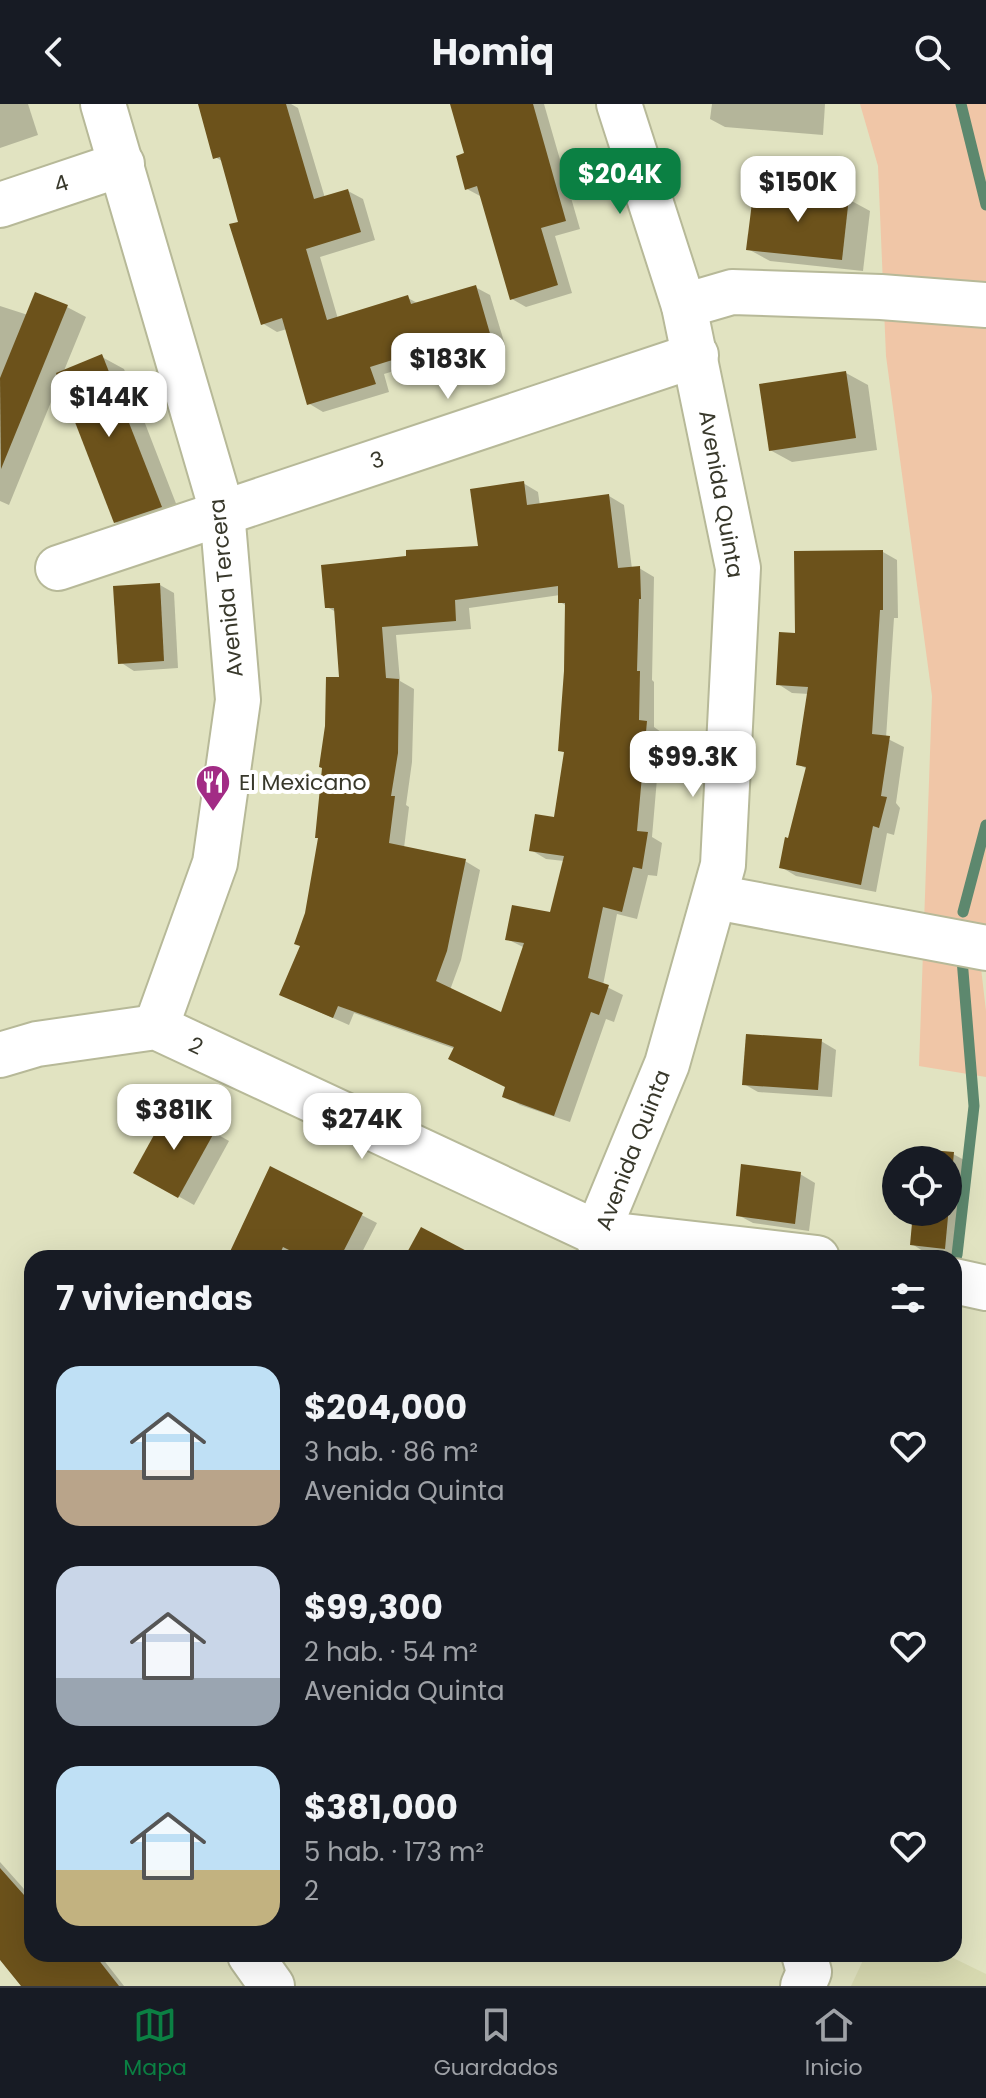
<!DOCTYPE html>
<html lang="es">
<head>
<meta charset="utf-8">
<style>
  :root { --surface:#171b24; --page:#20242c; --text:#f1f3f6; --muted:#9ea1a6; --line:#363941; --accent:#0b8043 }
  body { margin:0; font-family:Poppins,sans-serif; background:var(--page); color:var(--text); height:100vh; display:flex; flex-direction:column; font-size:30px; white-space:nowrap }
  * { box-sizing:border-box; margin:0 }
  p { font-size:26px; color:var(--muted) }
  .icon { flex:none; width:44px; height:44px; fill:none; stroke:currentColor; stroke-width:2; stroke-linecap:round; stroke-linejoin:round }
  .map { position:relative; flex:1; overflow:hidden }
  .side { position:absolute; left:24px; top:1146px; width:938px; height:712px; display:flex; flex-direction:column; background:var(--surface); border-radius:24px; box-shadow:0 8px 32px #0002 }
  .side>* { flex:none }
  .buttons { position:absolute; left:882px; top:1042px; display:grid; gap:16px }
  .buttons a { display:grid; place-items:center; width:80px; height:80px; border-radius:50%; background:var(--surface); box-shadow:0 8px 32px #0002; font-size:40px }
  .price { position:absolute; translate:-50% -68px; padding:0 18px; border-radius:16px; background:#fff; color:#222; font-size:26px; line-height:52px; filter:drop-shadow(0 2px 4px #0008) }
  .price::after { content:''; position:absolute; left:50%; top:48px; width:24px; height:18px; margin-left:-12px; background:inherit; clip-path:polygon(0 0,100% 0,50% 100%) }
  .price.on { background:var(--accent); color:#fff }
  ul { padding:0; list-style:none }
  li { display:flex; align-items:center; gap:24px; height:200px; padding:0 32px }
  li span { display:grid; place-items:center; flex:none; width:224px; height:160px; border-radius:24px; color:#555 }
  li>.icon { margin-inline-start:auto }
  span .icon { width:96px; height:96px; fill:#fffc; stroke-width:1 }
  li b { font-size:34px }
  h2 { display:flex; justify-content:space-between; align-items:center; height:96px; padding:0 32px; font-size:34px }
  header { display:flex; justify-content:space-between; align-items:center; height:104px; padding:0 32px; background:var(--surface); font-size:36px; font-weight:700 }
  .tab-bar { display:flex; justify-content:space-around; align-items:center; height:112px; border-top:2px solid var(--line); background:var(--surface); font-size:22px; color:var(--muted) }
  .tab-bar a { display:grid; justify-items:center; gap:4px }
  .tab-bar .on { color:var(--accent) }
  .map>svg:first-child { display:block }
</style>
</head>
<body>
<header><svg class="icon" aria-label="back" viewBox="0 0 24 24"><path d="M15 5l-7 7 7 7"/></svg>Homiq<svg class="icon" aria-label="search" viewBox="0 0 24 24"><circle cx="10" cy="10" r="6"/><path d="M15 15l6 6"/></svg></header>
<div class="map">
<svg width="986" height="1882" viewBox="0 0 986 1882">
  <rect width="100%" height="100%" fill="#e1e3c1"/>
  <polygon fill="#d7d9b0" points="866,1850 945,1850 986,1870 986,1882 851,1882"/>
  <polygon fill="#f0c6a7" points="860,0 986,0 986,841 981,864 986,907 986,973 919,962 932,592 886,252 878,62"/>
  <g fill="#0003" fill-rule="evenodd">
    <polygon points="0,0 28,0 38,31 0,44"/>
    <polygon points="201,0 291,0 298,4 325,94 348,87 363,95 375,136 320,153 338,215 408,194 419,200 475,183 490,191 505,241 468,252 460,247 384,270 389,288 323,308 308,299 287,225 277,228 262,219 241,119 222,57 215,53"/>
    <polygon points="452,0 544,0 580,125 555,132 572,189 526,203 512,195 482,93 467,85 466,51"/>
    <polygon points="712,0 825,0 823,31 725,23 710,15"/>
    <polygon points="848,95 870,107 863,167 770,157 748,145"/>
    <polygon points="0,202 28,211 67,203 86,213 63,269 102,253 124,265 182,415 137,430 115,418 60,276 9,401 0,397"/>
    <polygon points="846,269 868,281 877,346 792,358 770,346"/>
    <path d="M523 379 538 388 540 402 609 392 624 401 632 465 639 464 654 473 652 576 654 578V623L661 628 652 733 662 739 657 772 648 771 637 815 617 810 603 881 623 891 614 918 606 915 570 1018 520 1001 505 992 508 984 455 945 354 909 349 921 281 891 302 842 320 734 341 575 336 508 327 503 480 443ZM560 491V498L567 502 566 567 560 646 566 649 556 716 531 746 546 755 564 757 551 811 507 835 525 844 502 911 450 886 461 856 480 766 465 757 404 744 409 703 406 701 412 658 414 585 400 577 396 531 471 525 469 504Z"/>
    <polygon points="883,448 897,456 898,514 894,514 886,634 904,643 896,699 900,704 894,731 887,729 876,788 796,772 781,763 807,665 798,660 809,590 792,589 778,580 797,532"/>
    <polygon points="160,481 174,489 178,564 134,567 120,558"/>
    <polygon points="821,937 836,946 832,993 758,988 744,980"/>
    <polygon points="171,1004 229,1037 194,1101 135,1068"/>
    <polygon points="953,1050 968,1058 960,1152 926,1149 912,1140 915,1108 948,1108 948,1056 920,1056"/>
    <polygon points="271,1064 377,1119 359,1154 308,1154 298,1149 296,1154 231,1154"/>
    <polygon points="800,1070 815,1079 809,1127 753,1119 738,1111"/>
    <polygon points="0,1758 32,1794 32,1850 99,1850 124,1882 23,1882 0,1854"/>
  </g>
  <g fill="none" stroke-linecap="round" stroke-linejoin="round">
    <g stroke="#5d886e" stroke-width="11">
      <polyline points="961,0 986,101"/>
      <polyline points="963,808 986,721"/>
      <polyline points="957,1151 974,1002 962,855"/>
    </g>
  </g>
  <g fill="#6c521b" fill-rule="evenodd">
    <polygon points="198,0 286,0 314,95 348,85 361,128 306,145 327,216 408,191 411,200 476,181 491,233 452,245 450,238 370,263 376,280 307,301 282,214 261,221 229,120 238,118 220,53 213,55"/>
    <polygon points="450,0 533,0 566,117 541,124 558,181 510,196 477,82 465,86 456,52 464,49"/>
    <polygon points="754,83 849,93 842,156 746,146"/>
    <polygon points="35,188 68,201 1,365 0,274"/>
    <polygon points="102,250 162,403 114,419 56,269"/>
    <polygon points="846,267 856,334 769,347 759,280"/>
    <path d="M524 377 527 401 609 390 618 464 640 462 641 495H639L637 567H640L639 616 647 617 637 727 648 728 642 765 633 763 622 808 603 803 588 874 609 881 599 911 591 908 554 1012 502 993 505 983 448 955 454 943 338 902 333 914 279 891 300 842 294 840 305 809 318 734H315L322 664 319 663 325 622 326 573H339L334 504H325L321 461 406 452V446L478 442 470 385ZM558 482V499H565L564 567 558 647 564 648 554 713 535 710 529 747 564 752 550 808 512 801 505 836 524 839 501 908 436 877 447 847 466 755 389 739 395 692H391L398 649 399 575 386 574 382 523 456 517 455 496Z"/>
    <polygon points="883,446 883,506 880,506 872,630 890,632 881,692 887,693 879,724 873,722 861,781 779,764 785,733 788,734 806,663 796,661 808,583 776,581 779,528 795,529 794,447"/>
    <polygon points="160,479 164,557 118,560 113,482"/>
    <polygon points="746,930 822,935 818,986 742,981"/>
    <polygon points="170,1002 215,1027 178,1094 133,1069"/>
    <polygon points="919,1045 954,1048 945,1145 910,1141 913,1108 948,1108 948,1056 918,1056"/>
    <polygon points="741,1060 801,1068 795,1120 736,1112"/>
    <polygon points="270,1062 363,1109 340,1154 305,1154 283,1143 278,1154 227,1154"/>
    <polygon points="421,1123 480,1154 404,1154"/>
    <polygon points="0,1764 32,1800 32,1850 94,1850 119,1882 21,1882 0,1856"/>
  </g>
  <g fill="none" stroke-linecap="round" stroke-linejoin="round">
    <g stroke="#b7b998" stroke-width="48">
      <g id="minor">
        <polyline points="103,0 222,407 238,596 215,759 156,923"/>
        <polyline points="0,101 122,60"/>
        <polyline points="684,202 732,188 881,193 986,201"/>
        <polyline points="58,464 696,251"/>
        <polyline points="715,793 986,844"/>
        <polyline points="0,951 37,940 156,923 597,1129 817,1154"/>
        <polyline points="604,1154 597,1129 667,960 723,761 738,464 684,202 619,0"/>
        <polyline points="954,1177 986,1184"/>
        <polyline points="250,1851 272,1882"/>
        <polyline points="803,1882 809,1868 804,1850"/>
      </g>
    </g>
    <use href="#minor" stroke="#fff" stroke-width="44"/>
  </g>
  <defs>
    <g id="restaurant-pin" transform="scale(1.8)"><path d="M0 17L-7.5 6A9.5 9.5 0 1 1 7.5 6Z" fill="#a22c85" stroke="#fff"/><path d="M-5-6h1v4h1v-4h1v4h1v-4h1v5L-1.5 .5V6h-2V.5L-5-1ZM5-6V6H3V1.5H1.5Q1.5-4 5-6Z" fill="#fff"/></g>
  </defs>
  <g fill-rule="evenodd">
    <use href="#restaurant-pin" x="213" y="678"/>
  </g>
  <g text-anchor="middle" dominant-baseline="central" stroke-width="8" stroke-linejoin="round" paint-order="stroke">
    <g font-size="22" fill="#38382b" stroke="#fff">
      <text transform="translate(61 80) rotate(-19)">4</text>
      <text transform="translate(377 356) rotate(-18)">3</text>
      <text transform="translate(721 390) rotate(80)">Avenida Quinta</text>
      <text transform="translate(226 484) rotate(-96)">Avenida Tercera</text>
      <text transform="translate(196 942) rotate(25)">2</text>
      <text transform="translate(633 1046) rotate(-69)">Avenida Quinta</text>
    </g>
    <g font-size="22" fill="#38382b" stroke="#fff" text-anchor="start">
      <text x="239" y="678">El Mexicano</text>
    </g>
  </g>
</svg>
<div class="buttons">
<a><svg class="icon" aria-label="locate" viewBox="0 0 24 24"><circle cx="12" cy="12" r="6"/><path d="M12 2v4M12 18v4M2 12h4M18 12h4"/></svg></a>
</div>
<b class="price on" style="left:620px;top:112px">$204K</b>
<b class="price" style="left:798px;top:120px">$150K</b>
<b class="price" style="left:448px;top:297px">$183K</b>
<b class="price" style="left:109px;top:335px">$144K</b>
<b class="price" style="left:693px;top:695px">$99.3K</b>
<b class="price" style="left:174px;top:1048px">$381K</b>
<b class="price" style="left:362px;top:1057px">$274K</b>
<section class="side">
<h2>7 viviendas<svg class="icon" aria-label="filters" viewBox="0 0 24 24"><path d="M4 7h16M4 17h16"/><circle cx="9" cy="7" r="2"/><circle cx="15" cy="17" r="2"/></svg></h2>
<ul>
<li><span style="background:linear-gradient(#bfe0f5 65%,#b9a48a 0)"><svg class="icon" aria-label="home" viewBox="0 0 24 24"><path d="M3 11l9-7 9 7M6 9v11h12V9"/></svg></span><div><b>$204,000</b><p>3 hab. · 86 m²</p><p>Avenida Quinta</p></div><svg class="icon" aria-label="heart" viewBox="0 0 24 24"><path d="M12 20l-8-8c-3-5 5-10 8-4 3-6 11-1 8 4z"/></svg></li>
<li><span style="background:linear-gradient(#c9d6e8 70%,#9aa5b1 0)"><svg class="icon" aria-label="home" viewBox="0 0 24 24"><path d="M3 11l9-7 9 7M6 9v11h12V9"/></svg></span><div><b>$99,300</b><p>2 hab. · 54 m²</p><p>Avenida Quinta</p></div><svg class="icon" aria-label="heart" viewBox="0 0 24 24"><path d="M12 20l-8-8c-3-5 5-10 8-4 3-6 11-1 8 4z"/></svg></li>
<li><span style="background:linear-gradient(#bfe0f5 65%,#c2b280 0)"><svg class="icon" aria-label="home" viewBox="0 0 24 24"><path d="M3 11l9-7 9 7M6 9v11h12V9"/></svg></span><div><b>$381,000</b><p>5 hab. · 173 m²</p><p>2</p></div><svg class="icon" aria-label="heart" viewBox="0 0 24 24"><path d="M12 20l-8-8c-3-5 5-10 8-4 3-6 11-1 8 4z"/></svg></li>
</ul>
</section>
</div>
<nav class="tab-bar">
<a class="on"><svg class="icon" aria-label="map" viewBox="0 0 24 24"><path d="M3 6l6-2 6 2 6-2v14l-6 2-6-2-6 2zM9 4v14M15 6v14"/></svg>Mapa</a>
<a><svg class="icon" aria-label="saved" viewBox="0 0 24 24"><path d="M7 4h10v16l-5-4-5 4z"/></svg>Guardados</a>
<a><svg class="icon" aria-label="home" viewBox="0 0 24 24"><path d="M3 11l9-7 9 7M6 9v11h12V9"/></svg>Inicio</a>
</nav>
</body>
</html>
